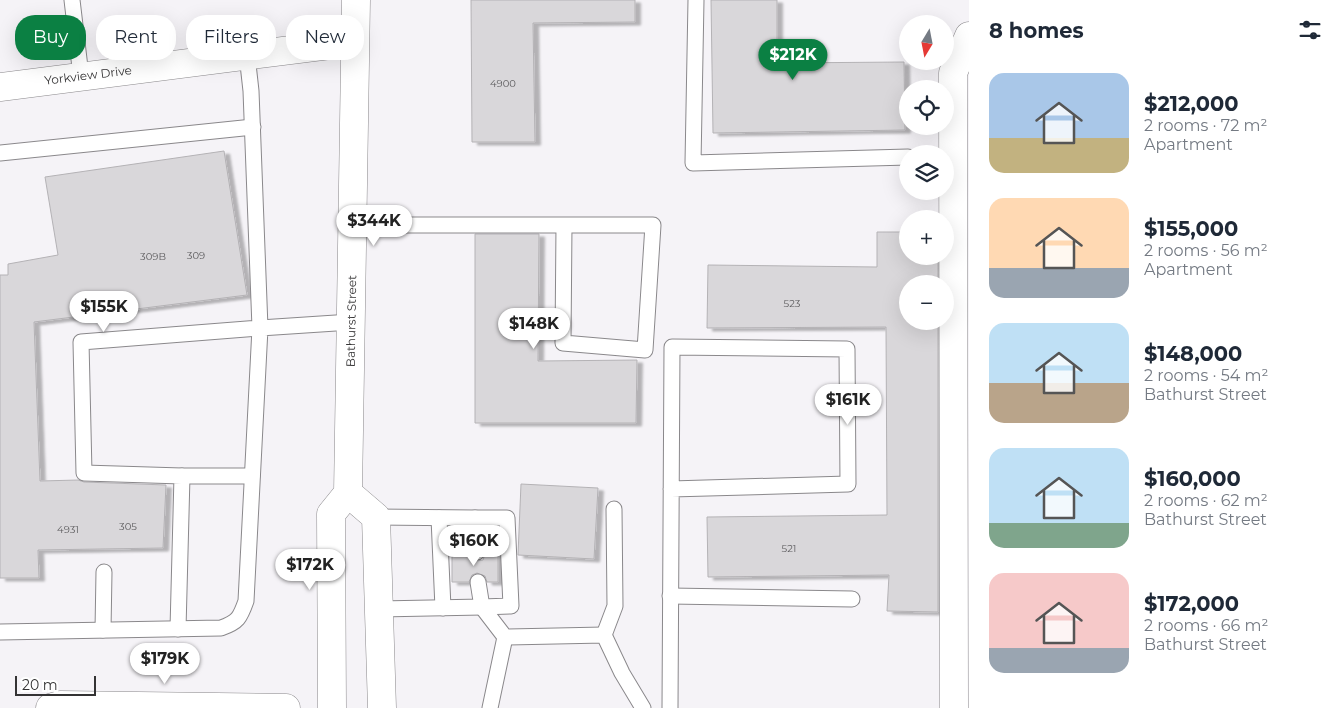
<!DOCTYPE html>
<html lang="en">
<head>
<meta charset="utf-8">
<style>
  :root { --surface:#fff; --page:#f2f2f3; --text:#1f2937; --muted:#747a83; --accent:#0b8043 }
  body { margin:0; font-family:Montserrat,sans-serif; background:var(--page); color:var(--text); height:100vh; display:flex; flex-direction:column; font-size:19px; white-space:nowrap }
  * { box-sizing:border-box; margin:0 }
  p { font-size:16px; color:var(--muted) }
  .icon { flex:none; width:28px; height:28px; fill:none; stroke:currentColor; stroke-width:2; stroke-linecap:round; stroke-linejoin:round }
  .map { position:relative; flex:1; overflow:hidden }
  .details { display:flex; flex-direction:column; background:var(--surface); width:375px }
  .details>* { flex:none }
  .guide { position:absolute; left:15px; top:15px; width:475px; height:45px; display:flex; gap:10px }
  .needle { width:32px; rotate:190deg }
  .buttons { position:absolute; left:899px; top:15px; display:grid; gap:10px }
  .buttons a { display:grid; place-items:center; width:55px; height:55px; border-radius:50%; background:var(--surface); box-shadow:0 5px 20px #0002; font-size:25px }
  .scale { position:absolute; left:15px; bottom:12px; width:81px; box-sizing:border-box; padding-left:5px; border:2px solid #343334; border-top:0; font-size:14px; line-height:18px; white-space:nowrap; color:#343334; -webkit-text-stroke:4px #fff; paint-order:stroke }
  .price { position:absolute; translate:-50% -42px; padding:0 11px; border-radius:18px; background:#fff; color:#222; font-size:16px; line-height:32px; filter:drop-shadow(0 1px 2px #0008) }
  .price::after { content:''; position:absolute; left:50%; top:30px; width:15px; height:11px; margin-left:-8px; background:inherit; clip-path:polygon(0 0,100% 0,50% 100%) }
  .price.active { background:var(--accent); color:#fff }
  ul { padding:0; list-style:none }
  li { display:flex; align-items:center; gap:15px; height:125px; padding:0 20px }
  li span { display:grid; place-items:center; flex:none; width:140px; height:100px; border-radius:15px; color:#555 }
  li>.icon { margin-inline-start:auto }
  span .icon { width:60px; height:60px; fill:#fffc; stroke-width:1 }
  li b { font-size:21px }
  h2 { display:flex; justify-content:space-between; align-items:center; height:60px; padding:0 20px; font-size:21px }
  .tag { padding:0 18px; border-radius:20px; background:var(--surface); box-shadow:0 5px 20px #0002; font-size:18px; line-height:45px }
  .tag.active { background:var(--accent); color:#fff }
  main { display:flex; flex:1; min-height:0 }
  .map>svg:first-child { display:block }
</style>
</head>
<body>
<main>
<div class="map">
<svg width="969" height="708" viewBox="0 0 969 708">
  <defs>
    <filter id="shadow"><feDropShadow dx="5.5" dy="3" stdDeviation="1" flood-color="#0004"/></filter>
  </defs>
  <rect width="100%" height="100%" fill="#f5f3f7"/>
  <g fill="#d9d7da" stroke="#b4b2b5" filter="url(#shadow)">
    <polygon points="471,0 635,0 635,22 533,23 535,142 472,142"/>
    <polygon points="711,0 777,0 777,63 904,62 905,130 713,133"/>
    <polygon points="224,151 247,295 34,322 40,481 78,480 84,482 166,485 163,548 38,550 39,578 0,578 0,275 8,275 8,264 58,255 45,177"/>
    <polygon points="877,232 908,232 908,256 938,256 938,284 908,284 908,321 938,321 938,612 887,611 889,575 708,577 707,517 887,515 886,327 707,328 708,265 877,267"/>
    <polygon points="475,234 539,234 538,361 637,360 636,423 475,423"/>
    <polygon points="521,484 598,488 594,559 518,555"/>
    <polygon points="452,552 468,552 469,558 477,561 483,560 486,552 498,552 498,582 487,582 485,576 477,573 472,575 469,582 452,582"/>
  </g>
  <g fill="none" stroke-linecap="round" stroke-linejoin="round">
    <g stroke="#8a888b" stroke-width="17">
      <g id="lane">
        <polyline points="72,0 81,76"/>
        <polyline points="696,0 693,163 908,157"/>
        <polyline points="0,153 253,127"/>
        <polyline points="353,225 653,225 645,350 563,343 564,225"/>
        <polyline points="182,476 252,476"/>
        <polyline points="376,517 475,518 477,552"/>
        <polyline points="439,518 443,608"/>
        <polyline points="475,518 507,518 511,606 482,607"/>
        <polyline points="670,596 852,599"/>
        <polyline points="482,607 505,637 604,635 622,673 643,708"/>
        <polyline points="379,609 482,607 478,582"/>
        <polyline points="178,629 182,476 84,473 81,342 260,328 251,91 247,55"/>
        <polyline points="103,630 104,572"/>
        <path d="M0 632 221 628C238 622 240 618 246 601L260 328 351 322"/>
        <polyline points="604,635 615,606 614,509"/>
        <polyline points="490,708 505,637"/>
        <path d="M670 708C670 588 671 468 672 347L847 349 848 484 671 489"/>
      </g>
    </g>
    <g stroke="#8a888b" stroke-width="29">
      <g id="street">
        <polyline points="0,87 354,42"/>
        <polyline points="954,708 953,73 969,36"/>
      </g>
    </g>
    <g stroke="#8a888b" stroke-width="29">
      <g id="secondary">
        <polyline points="348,493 376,517 382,708"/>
        <polyline points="50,708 60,705 286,708"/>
        <polyline points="332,708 331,514 348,493 356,0"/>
      </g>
    </g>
    <use href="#lane" stroke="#fff" stroke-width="15"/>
    <use href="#street" stroke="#fff" stroke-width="28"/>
    <use href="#secondary" stroke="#fff" stroke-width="28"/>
  </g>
  <g text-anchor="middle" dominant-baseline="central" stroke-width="5" stroke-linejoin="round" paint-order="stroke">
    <g font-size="10" fill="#5d5c5e">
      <text x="503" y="83">4900</text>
      <text x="196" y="255">309</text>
      <text x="153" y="256">309B</text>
      <text x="792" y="303">523</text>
      <text x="128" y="526">305</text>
      <text x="68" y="529">4931</text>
      <text x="789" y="548">521</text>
    </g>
    <g font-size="12" fill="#343334" stroke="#fff">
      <text transform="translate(88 75) rotate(-7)">Yorkview Drive</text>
      <text transform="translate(351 321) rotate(-89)">Bathurst Street</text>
    </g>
  </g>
</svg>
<div class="buttons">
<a><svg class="needle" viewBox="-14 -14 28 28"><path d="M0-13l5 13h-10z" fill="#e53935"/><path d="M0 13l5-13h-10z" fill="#747a83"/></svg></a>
<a><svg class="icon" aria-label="locate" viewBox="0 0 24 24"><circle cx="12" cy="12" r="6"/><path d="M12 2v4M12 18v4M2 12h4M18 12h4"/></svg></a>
<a><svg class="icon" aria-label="layers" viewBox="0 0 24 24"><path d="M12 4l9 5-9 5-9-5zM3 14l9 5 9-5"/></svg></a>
<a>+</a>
<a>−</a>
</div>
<div class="scale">20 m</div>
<b class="price active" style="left:793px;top:81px">$212K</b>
<b class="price" style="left:374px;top:247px">$344K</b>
<b class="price" style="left:104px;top:333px">$155K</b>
<b class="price" style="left:534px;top:350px">$148K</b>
<b class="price" style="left:848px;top:426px">$161K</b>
<b class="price" style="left:474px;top:567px">$160K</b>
<b class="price" style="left:310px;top:591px">$172K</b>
<b class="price" style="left:165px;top:685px">$179K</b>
<div class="guide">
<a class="tag active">Buy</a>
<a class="tag">Rent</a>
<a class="tag">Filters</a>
<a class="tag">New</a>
</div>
</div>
<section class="details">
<h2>8 homes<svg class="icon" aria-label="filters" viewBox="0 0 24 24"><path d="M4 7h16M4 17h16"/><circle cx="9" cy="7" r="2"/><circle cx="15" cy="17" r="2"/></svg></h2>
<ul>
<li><span style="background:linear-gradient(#a9c7e8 65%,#c2b280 0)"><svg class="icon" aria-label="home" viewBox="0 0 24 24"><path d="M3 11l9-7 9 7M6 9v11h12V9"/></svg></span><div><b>$212,000</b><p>2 rooms · 72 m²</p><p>Apartment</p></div></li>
<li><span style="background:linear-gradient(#ffd9b3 70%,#9aa5b1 0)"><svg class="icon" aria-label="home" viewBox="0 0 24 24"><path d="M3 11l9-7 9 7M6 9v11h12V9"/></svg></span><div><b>$155,000</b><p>2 rooms · 56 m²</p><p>Apartment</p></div></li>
<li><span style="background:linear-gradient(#bfe0f5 60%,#b9a48a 0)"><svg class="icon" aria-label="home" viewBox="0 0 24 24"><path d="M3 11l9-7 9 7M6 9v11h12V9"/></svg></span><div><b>$148,000</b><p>2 rooms · 54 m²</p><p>Bathurst Street</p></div></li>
<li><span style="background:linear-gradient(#bfe0f5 75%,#7fa58c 0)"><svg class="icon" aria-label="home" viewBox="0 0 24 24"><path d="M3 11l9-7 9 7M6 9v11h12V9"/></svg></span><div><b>$160,000</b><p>2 rooms · 62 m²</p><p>Bathurst Street</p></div></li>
<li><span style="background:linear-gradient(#f6c9c9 75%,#9aa5b1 0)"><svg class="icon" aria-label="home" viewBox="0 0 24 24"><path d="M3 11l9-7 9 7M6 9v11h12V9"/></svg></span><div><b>$172,000</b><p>2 rooms · 66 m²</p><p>Bathurst Street</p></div></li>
</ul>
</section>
</main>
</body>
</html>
